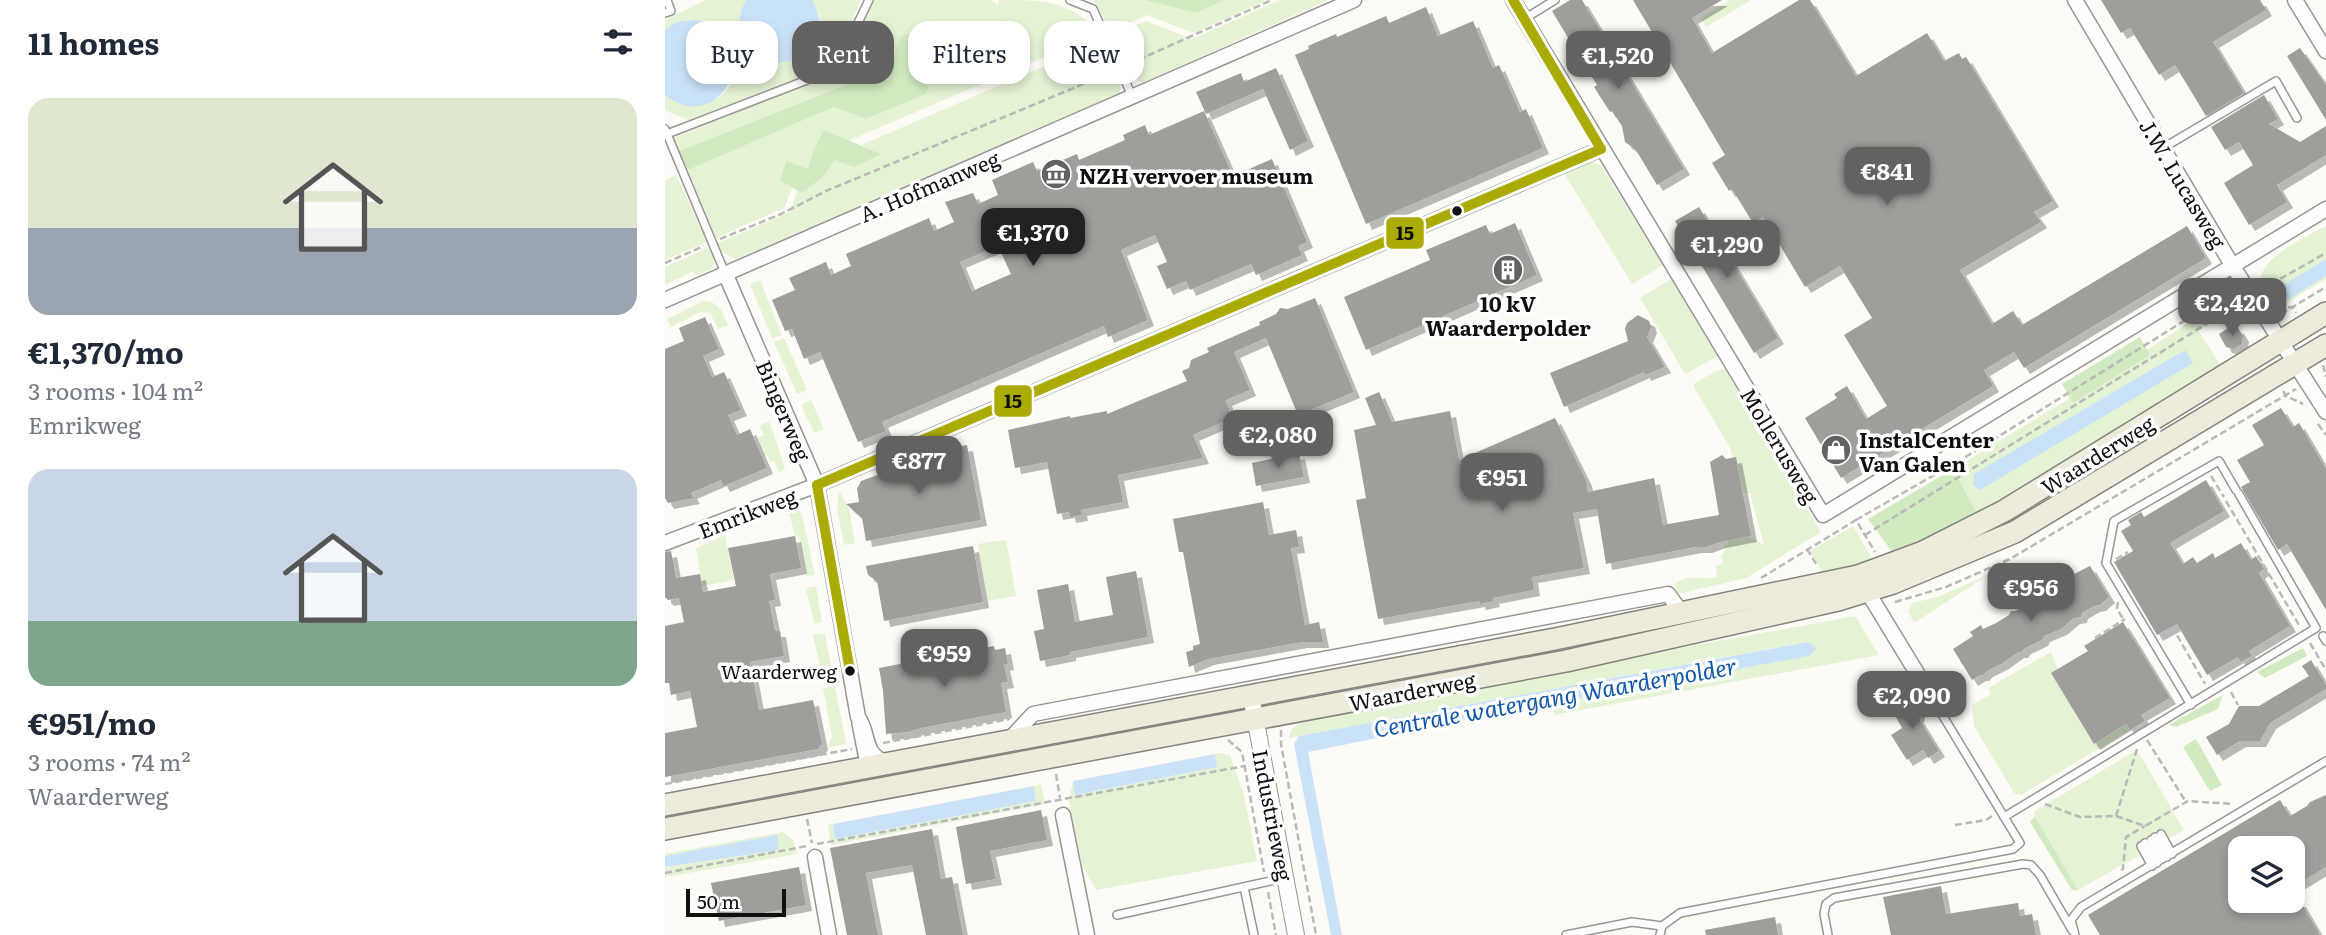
<!DOCTYPE html>
<html lang="en">
<head>
<meta charset="utf-8">
<style>
  :root { --surface:#fff; --page:#f2f2f3; --text:#1f2937; --muted:#747a83; --accent:#636260 }
  body { margin:0; font-family:Literata,serif; background:var(--page); color:var(--text); height:100vh; display:flex; flex-direction:column; font-size:26px; white-space:nowrap }
  * { box-sizing:border-box; margin:0 }
  p { font-size:23px; color:var(--muted) }
  .icon { flex:none; width:38px; height:38px; fill:none; stroke:currentColor; stroke-width:2; stroke-linecap:round; stroke-linejoin:round }
  .map { position:relative; flex:1; overflow:hidden }
  .details { display:flex; flex-direction:column; background:var(--surface); width:665px }
  .details>* { flex:none }
  .hud { position:absolute; left:21px; top:21px; width:665px; height:63px; display:flex; gap:14px }
  .fabs { position:absolute; left:1563px; top:836px; display:grid; gap:14px }
  .fabs a { display:grid; place-items:center; width:77px; height:77px; border-radius:14px; background:var(--surface); box-shadow:0 4px 10px #0003; font-size:35px }
  .scale { position:absolute; left:21px; bottom:18px; width:100px; box-sizing:border-box; padding-left:7px; border:4px solid #101010; border-top:0; font-size:19px; line-height:24px; white-space:nowrap; color:#101010; -webkit-text-stroke:5px #fff; paint-order:stroke }
  .price { position:absolute; translate:-50% -60px; padding:0 16px; border-radius:14px; background:var(--accent); color:#fff; font-size:23px; line-height:46px; filter:drop-shadow(0 2px 4px #0008) }
  .price::after { content:''; position:absolute; left:50%; top:42px; width:21px; height:16px; margin-left:-10px; background:inherit; clip-path:polygon(0 0,100% 0,50% 100%) }
  .price.active { background:#222; color:#fff }
  ul { padding:0; list-style:none }
  li { display:grid; align-content:center; gap:14px; height:371px; padding:0 28px }
  li span { display:grid; place-items:center; height:217px; border-radius:21px; color:#555 }
  li>.icon { margin-inline-start:auto }
  span .icon { width:126px; height:126px; fill:#fffc; stroke-width:1 }
  li b { font-size:30px }
  h2 { display:flex; justify-content:space-between; align-items:center; height:84px; padding:0 28px; font-size:30px }
  .chip { padding:0 24px; border-radius:21px; background:var(--surface); box-shadow:0 4px 10px #0003; font-size:24px; line-height:63px }
  .chip.active { background:var(--accent); color:#fff }
  main { display:flex; flex:1; min-height:0 }
  .map>svg:first-child { display:block }
</style>
</head>
<body>
<main>
<section class="details">
<h2>11 homes<svg class="icon" aria-label="filters" viewBox="0 0 24 24"><path d="M4 7h16M4 17h16"/><circle cx="9" cy="7" r="2"/><circle cx="15" cy="17" r="2"/></svg></h2>
<ul>
<li><span style="background:linear-gradient(#dfe7d0 60%,#9aa5b1 0)"><svg class="icon" aria-label="home" viewBox="0 0 24 24"><path d="M3 11l9-7 9 7M6 9v11h12V9"/></svg></span><div><b>€1,370/mo</b><p>3 rooms · 104 m²</p><p>Emrikweg</p></div></li>
<li><span style="background:linear-gradient(#c9d6e8 70%,#7fa58c 0)"><svg class="icon" aria-label="home" viewBox="0 0 24 24"><path d="M3 11l9-7 9 7M6 9v11h12V9"/></svg></span><div><b>€951/mo</b><p>3 rooms · 74 m²</p><p>Waarderweg</p></div></li>
</ul>
</section>
<div class="map">
<svg width="1661" height="935" viewBox="0 0 1661 935">
  <defs>
    <filter id="shadow"><feDropShadow dx="6" dy="6" stdDeviation="0" flood-color="#0004"/></filter>
  </defs>
  <rect width="100%" height="100%" fill="#fcfbf5"/>
  <g fill="#e3f3d4">
    <path d="M40 0H81C64 30 83 61 116 63L153 31 154 16 147 0H196C183 28 173 59 145 75L23 120 0 110V95C11 104 26 108 41 103 102 83 57 0 0 30V20Z"/>
    <path d="M209 0H325L333 5 334 0C375 0 408 0 433 34L183 141 159 131 148 151 143 170 121 162 115 181 127 188 119 208 51 238 23 170 169 107 201 119 261 94 272 63 351 29 342 23 282 49 249 32 237 36 226 67 14 151 9 138 162 75 184 51Z"/>
    <polygon points="429,0 479,0 531,13 559,0 602,0 529,33 482,15 446,31"/>
    <path d="M615 0H663L477 83C461 73 456 52 448 35L481 21 527 39Z"/>
    <polygon points="1065,0 1086,0 1041,27 1036,18"/>
    <polygon points="436,42 455,83 455,93 71,259 57,252 53,243 125,212 132,191 137,193 159,176 170,160 215,154 196,145"/>
    <polygon points="919,162 928,162 936,166 998,265 967,284 898,171"/>
    <polygon points="11,175 42,242 0,260 0,180"/>
    <path d="M1661 226V259L1615 287 1622 299 1661 276V279L1616 306C1610 300 1602 293 1598 285 1586 261 1645 235 1661 226Z"/>
    <polygon points="45,247 50,261 46,269 32,275 26,272 0,285 0,267"/>
    <polygon points="1006,279 1053,356 1020,374 975,298"/>
    <polygon points="95,280 117,335 107,338 85,284"/>
    <polygon points="1569,293 1576,303 1533,330 1558,369 1312,513 1288,469 1405,398 1408,402 1485,355 1482,350"/>
    <path d="M38 301C54 301 57 312 63 325L53 329 45 313 36 312 6 327 2 319Z"/>
    <polygon points="119,338 142,390 132,394 109,342"/>
    <path d="M1060 369 1156 532 1081 578 1013 594 1010 585C1021 572 1037 581 1052 577L1051 566 1058 563 1056 556 1060 551 1059 545 1063 544V540L1081 537V535L1099 545 1085 493H1079L1071 458H1068L1065 448 1029 387 1030 383 1051 371Z"/>
    <polygon points="146,400 159,429 149,433 136,405"/>
    <polygon points="104,421 120,468 114,473 109,461 105,462 102,455 99,456 92,438 99,435 94,426"/>
    <polygon points="174,491 184,509 190,543 179,545 172,507"/>
    <polygon points="123,508 132,509 137,515 150,575 142,576 134,537 130,536"/>
    <polygon points="1188,526 1209,562 1161,577 1145,551"/>
    <polygon points="60,535 69,580 37,586 31,548"/>
    <polygon points="341,540 351,596 323,601 313,544"/>
    <polygon points="1325,574 1249,623 1243,611 1247,603 1272,597"/>
    <polygon points="151,586 157,622 149,624 141,588"/>
    <path d="M1190 616 1214 655 889 715 886 703 1151 648 1142 642 624 738C626 727 631 725 641 721L983 654Z"/>
    <polygon points="148,634 160,634 168,675 157,677"/>
    <polygon points="1386,652 1393,669 1387,674 1429,744 1461,724 1465,730 1356,795 1349,793 1309,726 1307,705 1326,694 1323,688"/>
    <polygon points="170,686 181,744 163,747 167,736 158,688"/>
    <polygon points="1472,750 1519,830 1413,890 1368,812"/>
    <polygon points="556,753 565,755 579,795 592,861 431,890 417,864 404,801 408,781 411,795 551,767 550,754"/>
    <polygon points="376,784 380,804 166,845 163,825 168,824 171,839 371,801 369,786"/>
    <polygon points="118,832 129,841 132,854 0,877 0,867 114,850 111,836 0,856 0,854"/>
  </g>
  <g fill="#d2eac2">
    <polygon points="479,0 559,0 531,13"/>
    <polygon points="342,23 352,29 272,63 261,94 201,119 169,107 23,170 14,151 226,67 236,36 249,32 282,49"/>
    <polygon points="159,130 216,154 189,167 170,160 159,176 137,193 115,181 121,161 143,169 148,151"/>
    <polygon points="1475,337 1485,355 1408,403 1397,384"/>
    <polygon points="1288,469 1312,513 1289,527 1228,553 1203,519"/>
    <polygon points="1638,648 1642,656 1600,678 1592,672"/>
    <polygon points="1558,695 1553,709 1511,727 1503,725"/>
    <polygon points="1531,739 1557,785 1545,791 1518,747"/>
    <polygon points="1370,816 1413,890 1407,890 1365,822"/>
  </g>
  <g fill="#cae2f8">
    <path d="M81 0H147C178 54 96 90 77 36 72 24 75 11 81 0Z"/>
    <path d="M28 20C107 24 61 143 0 95V30L12 22Z"/>
    <polygon points="1661,259 1661,276 1622,300 1615,287"/>
    <polygon points="1520,350 1528,363 1315,490 1308,485 1309,474"/>
    <polygon points="1143,642 1152,648 1144,656 886,703 643,752 677,935 666,935 629,744 634,736"/>
    <polygon points="550,754 552,767 410,795 408,781"/>
    <polygon points="369,786 371,801 170,839 168,824"/>
    <polygon points="112,835 114,850 0,867 0,856"/>
  </g>
  <g fill="#a09e9a" fill-rule="evenodd" filter="url(#shadow)">
    <polygon points="905,0 917,0 1019,169 992,185 971,150 960,142 957,126 947,111 945,112 929,87 932,85 921,68 910,59 908,46 887,11"/>
    <polygon points="968,0 1057,0 1027,18 1047,53 1134,0 1145,0 1191,76 1262,33 1279,61 1294,53 1297,59 1301,57 1388,201 1369,212 1376,222 1295,270 1327,324 1348,311 1357,325 1522,226 1541,258 1359,368 1349,352 1319,370 1328,386 1176,478 1140,418 1172,398 1169,394 1182,386 1201,419 1222,406 1179,335 1207,318 1175,266 1140,287 1098,217 1088,223 1067,189 1064,191 1047,163 1060,155"/>
    <polygon points="1436,0 1595,0 1601,10 1548,42 1579,93 1541,116 1510,65 1494,75 1465,28 1456,33"/>
    <polygon points="761,7 773,36 808,21 828,68 834,65 855,112 861,109 878,148 701,224 630,55 644,49 643,46 652,42 671,34 672,37 721,16 724,23"/>
    <polygon points="1635,48 1661,85 1661,120 1622,56"/>
    <polygon points="611,68 643,141 625,150 598,89 541,114 531,92 576,73 579,82"/>
    <polygon points="1599,95 1613,119 1604,124 1635,142 1661,126 1661,155 1612,185 1622,202 1584,225 1559,183 1588,165 1574,142 1560,150 1546,127"/>
    <path d="M539 111 568 176 607 159 642 242 633 246 637 255 591 275 586 264 525 290 521 281 502 289 492 266 502 262 490 235 456 250 483 320 443 337 439 326 217 422 221 431 193 442 155 352 139 359 127 329 120 331 107 300 130 290 124 278 161 262 166 275 186 266 181 254 264 218 269 231 289 222 280 202 308 193 313 204 333 195 327 180 368 162 372 171 412 154 414 160 460 140 458 135 480 125 484 135ZM333 246 346 274 307 291 295 262Z"/>
    <polygon points="1034,207 1113,338 1089,353 1010,221"/>
    <polygon points="850,223 872,275 701,350 679,297 765,260 761,250 821,225 825,234"/>
    <polygon points="650,298 689,392 633,415 601,338 569,352 585,390 561,400 567,418 528,435 538,458 453,475 458,502 416,510 417,515 405,517 404,512 392,514 382,462 350,468 343,430 405,416 405,418 442,411 442,414 522,381 517,371 524,368 526,360 544,352 542,348 595,325 594,322 611,314 615,308 623,309"/>
    <polygon points="973,315 984,321 986,327 982,337 1000,367 980,375 979,372 899,407 885,373 963,341 960,329 962,323"/>
    <polygon points="40,317 54,349 38,356 47,377 59,372 76,410 63,415 72,435 85,429 102,468 59,486 56,480 26,493 29,498 3,503 0,498 0,349 19,341 14,328"/>
    <polygon points="1566,326 1573,328 1578,336 1577,344 1569,349 1561,347 1554,334"/>
    <polygon points="714,392 727,422 785,411 794,460 890,418 921,480 923,492 989,478 998,525 1054,515 1045,462 1057,455 1061,459 1071,457 1086,536 1055,542 1041,547 1031,547 941,564 932,509 908,513 919,568 867,577 869,590 828,598 829,601 815,604 814,601 713,619 691,500 701,498 689,430 711,425 700,398"/>
    <polygon points="1616,408 1628,427 1634,423 1661,469 1661,610 1622,544 1613,550 1576,487 1585,482 1572,460 1599,445 1587,425"/>
    <polygon points="302,445 316,520 201,541 197,518 181,504 194,502 192,489 196,481 218,473 247,467 245,461 274,456 273,450"/>
    <polygon points="634,453 639,477 591,486 587,463"/>
    <polygon points="1541,480 1559,511 1505,543 1518,564 1528,557 1532,563 1548,553 1550,558 1576,543 1586,560 1591,556 1599,569 1594,573 1625,626 1584,651 1587,656 1576,662 1573,657 1542,675 1512,624 1492,635 1449,562 1468,551 1456,531 1466,525 1463,520 1476,512 1479,517"/>
    <polygon points="598,502 604,535 631,530 634,547 626,548 640,625 654,622 658,642 637,642 543,659 524,667 521,652 528,650 528,646 535,644 518,552 514,552 508,519"/>
    <polygon points="130,536 136,568 105,574 110,600 104,601 110,631 115,631 119,656 85,662 94,710 148,700 157,744 153,749 0,777 0,733 32,727 25,691 6,695 4,683 0,683 0,626 19,622 14,598 3,600 0,597 0,552 6,551 11,578 35,574 38,592 71,586 63,548"/>
    <polygon points="308,546 318,602 219,621 212,581 203,575 201,566"/>
    <polygon points="1425,566 1444,597 1435,605 1429,606 1417,613 1416,617 1409,618 1396,629 1379,636 1377,640 1360,648 1357,652 1353,652 1338,663 1322,671 1318,675 1315,675 1307,680 1288,649 1308,636 1305,632 1316,625 1318,629 1331,623 1344,615 1346,611 1350,611 1363,604 1365,600 1382,592 1384,588 1402,580 1403,577"/>
    <polygon points="471,571 483,637 405,652 405,655 375,661 369,631 379,629 372,590 403,584 410,622 448,615 441,577"/>
    <polygon points="1458,622 1505,698 1476,715 1480,721 1465,730 1461,724 1429,744 1386,673 1423,651 1419,646"/>
    <polygon points="329,646 330,650 340,648 343,664 339,665 343,682 336,683 341,712 256,728 243,732 221,734 218,691 214,668"/>
    <polygon points="1646,660 1661,685 1661,689 1605,723 1595,741 1575,741 1552,755 1541,737 1564,724 1574,706 1594,706 1644,676 1637,666"/>
    <polygon points="1245,695 1255,706 1253,717 1274,751 1263,758 1258,750 1242,760 1226,735 1237,728 1228,712 1239,705 1237,700"/>
    <polygon points="1661,795 1661,867 1628,887 1628,849 1575,849 1575,901 1635,901 1655,935 1435,935 1423,915 1615,800 1625,816 1642,806 1645,802"/>
    <polygon points="376,810 382,840 325,851 331,879 301,884 291,827"/>
    <polygon points="267,829 276,879 287,877 298,935 261,935 247,865 201,873 213,935 182,935 165,848"/>
    <polygon points="134,867 141,905 54,921 46,883"/>
    <polygon points="1276,886 1281,914 1353,903 1355,916 1367,914 1371,935 1226,935 1218,897"/>
    <polygon points="1110,917 1113,935 1041,935 1040,930"/>
  </g>
  <g fill="none" stroke-linecap="round" stroke-linejoin="round">
    <g stroke="#969693" stroke-width="10">
      <g id="service">
        <polyline points="405,0 428,9 467,96"/>
        <polyline points="0,13 6,11 2,0"/>
        <polyline points="859,19 890,0"/>
        <polyline points="0,129 60,273"/>
        <path d="M2 134 142 80C177 65 188 32 204 0"/>
        <polyline points="1498,148 1611,81 1632,118"/>
        <polyline points="1658,636 1661,641"/>
        <polyline points="1526,705 1441,563 1449,521 1554,461 1571,490"/>
        <polyline points="191,724 199,764"/>
        <polyline points="1339,817 1651,628 1574,494"/>
        <polyline points="1496,834 1507,854"/>
        <polyline points="1490,837 1502,857"/>
        <polyline points="1486,840 1497,859"/>
        <polyline points="1480,843 1492,863"/>
        <polyline points="1476,846 1487,866"/>
        <polyline points="579,887 589,935"/>
        <polyline points="452,915 619,878"/>
        <polyline points="901,935 967,922 997,926"/>
        <polyline points="995,935 997,926 1015,913 1348,849 1355,843 1261,688"/>
        <polyline points="1163,935 1159,914 1161,904 1169,898 1358,864 1366,865 1375,875 1407,930"/>
        <polyline points="1410,935 1406,920 1416,907 1661,761"/>
      </g>
    </g>
    <g stroke="#969693" stroke-width="17">
      <g id="minor">
        <polyline points="848,0 1158,515 1661,209"/>
        <polyline points="1410,0 1567,265 1661,412"/>
        <polyline points="1630,0 1661,51"/>
        <path d="M60 273 152 485 193 717C206 736 196 754 223 763"/>
        <polyline points="0,300 689,0"/>
        <polyline points="0,543 152,485 936,149"/>
        <polyline points="1199,586 1261,688"/>
        <polyline points="344,740 368,714 1003,594 1017,613"/>
        <polyline points="398,815 422,935"/>
        <polyline points="150,857 164,935"/>
      </g>
    </g>
    <g stroke="#969693" stroke-width="18">
      <polyline id="tertiary" points="586,696 631,935"/>
    </g>
    <g stroke="#848380" stroke-width="24">
      <g id="primary">
        <polyline points="0,805 890,639 1193,576 1258,552 1339,511 1661,313"/>
        <polyline points="0,829 901,661 1173,600 1228,583 1350,532 1661,345"/>
      </g>
    </g>
    <g stroke="#b9b9b8" stroke-width="2.5" stroke-dasharray="7 3.5" stroke-linecap="butt">
      <polyline points="464,64 607,0"/>
      <polyline points="55,239 116,214 161,191 445,73"/>
      <polyline points="0,263 39,246"/>
      <polyline points="1597,289 1661,253"/>
      <polyline points="1606,299 1614,308 1628,307 1631,313"/>
      <polyline points="1616,314 1661,287"/>
      <polyline points="1658,365 1661,377"/>
      <polyline points="1618,391 1621,396 1638,404"/>
      <polyline points="1653,424 1661,435"/>
      <polyline points="1546,476 1559,497"/>
      <polyline points="1561,501 1634,625"/>
      <polyline points="1191,520 1302,456 1567,291"/>
      <polyline points="1200,535 1577,302"/>
      <polyline points="1142,549 1153,567"/>
      <polyline points="1451,559 1463,552"/>
      <polyline points="1096,578 1191,520 1210,552"/>
      <polyline points="1230,602 1281,587 1345,559 1631,389"/>
      <polyline points="1453,602 1452,609 1459,620"/>
      <polyline points="1496,637 1509,630 1540,684"/>
      <polyline points="1430,638 1460,619"/>
      <polyline points="1645,643 1661,670"/>
      <polyline points="1566,692 1573,705"/>
      <polyline points="616,730 616,744 651,935"/>
      <polyline points="563,740 577,752 599,872"/>
      <polyline points="1482,740 1521,802"/>
      <polyline points="218,743 345,719"/>
      <polyline points="391,774 395,798"/>
      <polyline points="0,784 187,749"/>
      <polyline points="1380,804 1415,817 1451,816 1472,749"/>
      <polyline points="1451,816 1480,826 1523,801 1568,804"/>
      <polyline points="142,819 147,843"/>
      <polyline points="1290,825 1321,820 1327,816"/>
      <polyline points="152,844 580,766"/>
      <polyline points="1456,870 1458,869 1461,837 1480,826"/>
      <polyline points="0,873 142,846"/>
      <polyline points="603,892 611,935"/>
    </g>
    <use href="#service" stroke="#fffefe" stroke-width="7"/>
    <use href="#minor" stroke="#fffefe" stroke-width="14"/>
    <use href="#tertiary" stroke="#fffefe" stroke-width="16"/>
    <use href="#primary" stroke="#eeebda" stroke-width="21"/>
    <g stroke="#fff" stroke-width="16">
      <g id="bus-1">
        <polyline points="848,0 936,149"/>
        <polyline points="152,485 936,149"/>
        <polyline points="152,485 185,671"/>
      </g>
    </g>
    <use href="#bus-1" stroke="#abab06" stroke-width="10"/>
  </g>
  <defs>
    <g id="museum-disc" transform="scale(1.575)"><circle r="9.5" fill="#636260" stroke="#fff"/><path d="M0-6L6-3V-2H-6V-3ZM-5-1h2V3h-2ZM-1-1h2V3h-2ZM3-1h2V3H3ZM-6 4H6V6H-6Z" fill="#fff"/></g>
    <g id="building-disc" transform="scale(1.575)"><circle r="9.5" fill="#636260" stroke="#fff"/><path d="M-4-6H4V6H1V3H-1V6H-4ZM-2.5-4.3h1.7v1.8h-1.7ZM.8-4.3h1.7v1.8H.8ZM-2.5-1h1.7V.8h-1.7ZM.8-1h1.7V.8H.8Z" fill="#fff"/></g>
    <g id="shop-disc" transform="scale(1.575)"><circle r="9.5" fill="#636260" stroke="#fff"/><path d="M-5-2.5h2.3a2.7 3.5 0 0 1 5.4 0H5L5.5 6h-11ZM-1.5-2.5h3a1.5 2.3 0 0 0-3 0Z" fill="#fff"/></g>
  </defs>
  <g fill-rule="evenodd">
    <use href="#museum-disc" x="391" y="174"/>
    <use href="#building-disc" x="843" y="270"/>
    <use href="#shop-disc" x="1171" y="450"/>
  </g>
  <g fill="#101010" stroke="#fff" stroke-width="2.5">
    <circle cx="792" cy="211" r="6"/>
    <circle cx="185" cy="671" r="6"/>
  </g>
  <g text-anchor="middle" dominant-baseline="central" stroke-width="7" stroke-linejoin="round" paint-order="stroke">
    <g font-size="19" fill="#101010" stroke="#fff" text-anchor="end">
      <text x="172" y="671">Waarderweg</text>
    </g>
    <g font-size="21" font-weight="bold" fill="#101010" stroke="#fff" text-anchor="start">
      <text x="414" y="174">NZH vervoer museum</text>
      <text x="843" y="302" text-anchor="middle">10 kV<tspan x="843" dy="24">Waarderpolder</tspan></text>
      <text x="1194" y="438">InstalCenter<tspan x="1194" dy="24">Van Galen</tspan></text>
    </g>
    <g font-size="21" fill="#101010" stroke="#fff">
      <text transform="translate(1519 183) rotate(59)">J.W. Lucasweg</text>
      <text transform="translate(264 185) rotate(-23)">A. Hofmanweg</text>
      <text transform="translate(120 410) rotate(67)">Bingerweg</text>
      <text transform="translate(1116 445) rotate(59)">Mollerusweg</text>
      <text transform="translate(1432 454) rotate(-32)">Waarderweg</text>
      <text transform="translate(82 512) rotate(-21)">Emrikweg</text>
      <text transform="translate(747 690) rotate(-11)">Waarderweg</text>
      <text transform="translate(609 815) rotate(79)">Industrieweg</text>
    </g>
    <g font-size="23" font-style="italic" fill="#1257a8" stroke="#fff">
      <text transform="translate(890 696) rotate(-10)">Centrale watergang Waarderpolder</text>
    </g>
  </g>
  <g stroke="#fff" stroke-width="2.5">
    <rect x="720" y="216" width="40" height="34" rx="7" fill="#abab06"/>
    <rect x="328" y="384" width="40" height="34" rx="7" fill="#abab06"/>
  </g>
  <g font-size="19" text-anchor="middle" font-weight="bold" fill="#111">
    <text x="740" y="240">15</text>
    <text x="348" y="408">15</text>
  </g>
</svg>
<div class="fabs">
<a><svg class="icon" aria-label="layers" viewBox="0 0 24 24"><path d="M12 4l9 5-9 5-9-5zM3 14l9 5 9-5"/></svg></a>
</div>
<div class="scale">50 m</div>
<b class="price" style="left:953px;top:91px">€1,520</b>
<b class="price" style="left:1222px;top:207px">€841</b>
<b class="price active" style="left:368px;top:268px">€1,370</b>
<b class="price" style="left:1062px;top:280px">€1,290</b>
<b class="price" style="left:1567px;top:338px">€2,420</b>
<b class="price" style="left:613px;top:470px">€2,080</b>
<b class="price" style="left:254px;top:496px">€877</b>
<b class="price" style="left:837px;top:513px">€951</b>
<b class="price" style="left:1366px;top:623px">€956</b>
<b class="price" style="left:279px;top:689px">€959</b>
<b class="price" style="left:1247px;top:731px">€2,090</b>
<div class="hud">
<a class="chip">Buy</a>
<a class="chip active">Rent</a>
<a class="chip">Filters</a>
<a class="chip">New</a>
</div>
</div>
</main>
</body>
</html>
